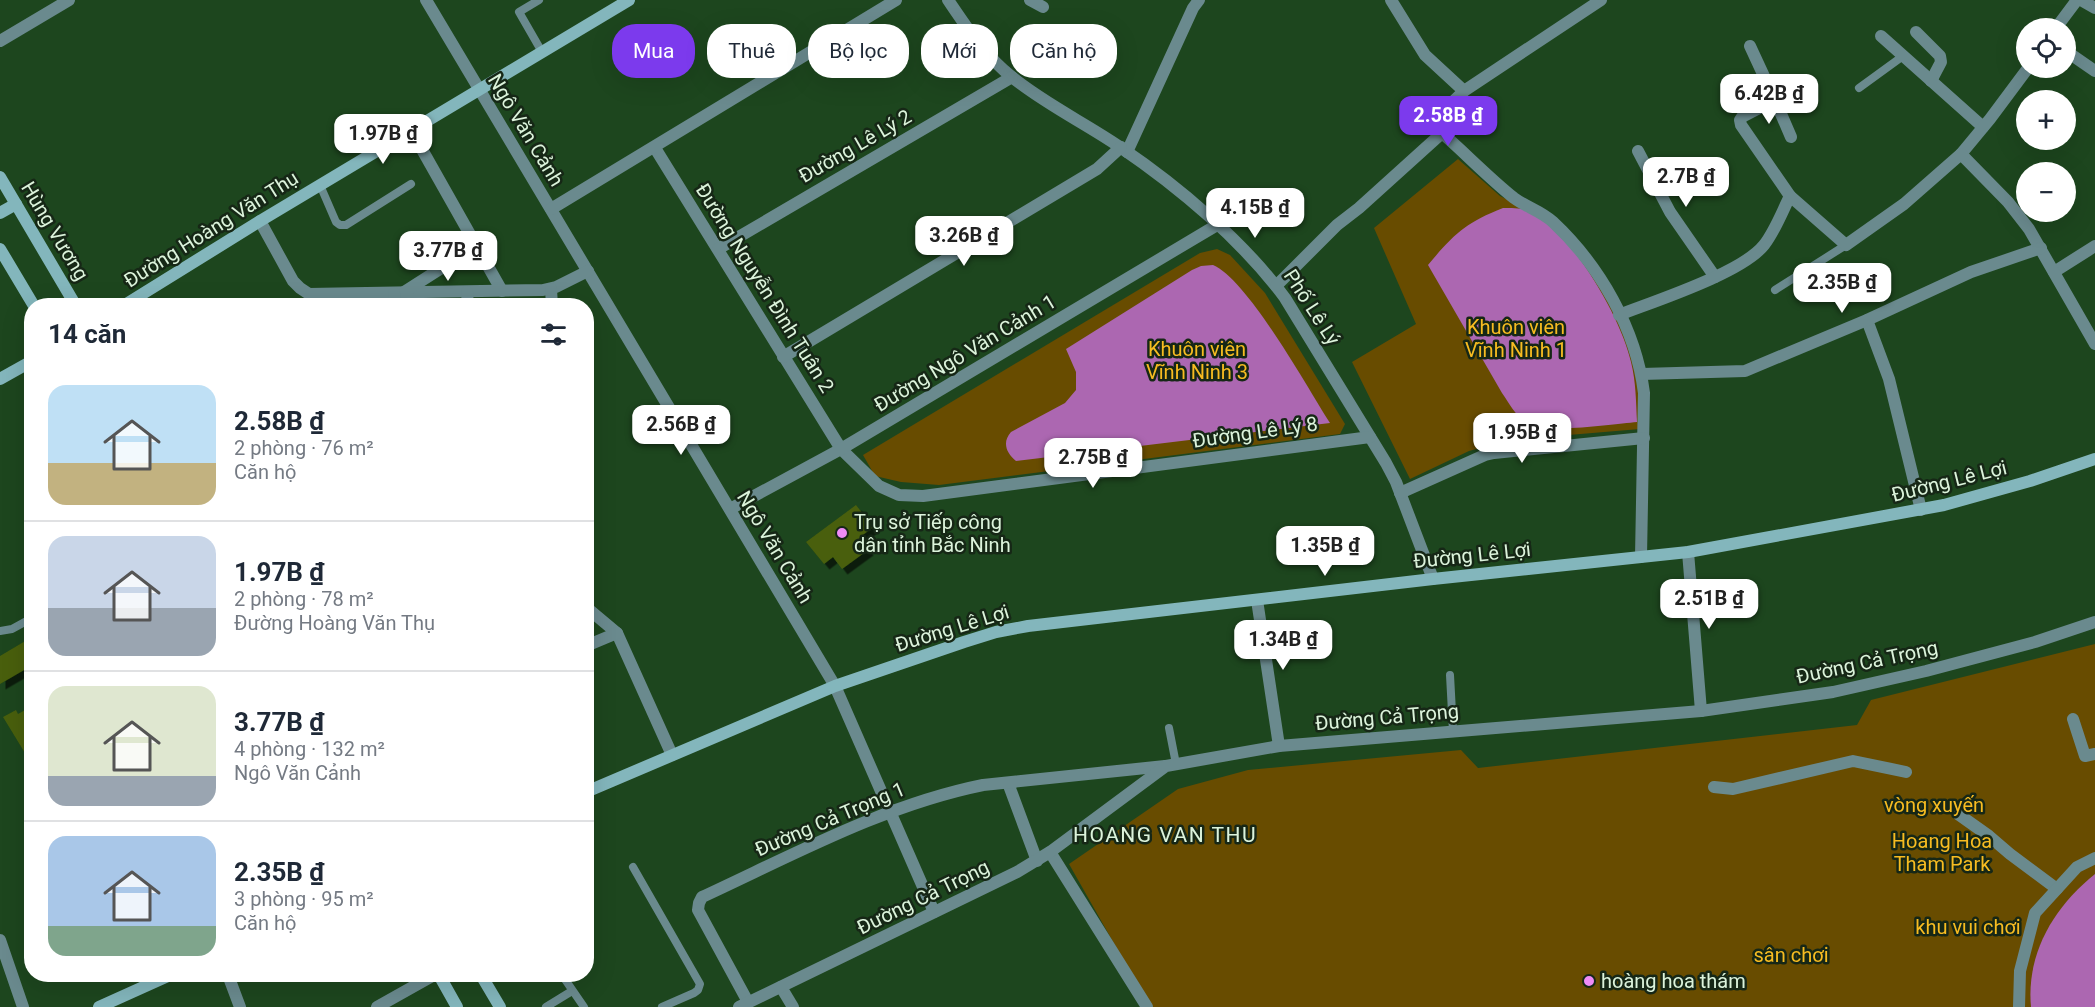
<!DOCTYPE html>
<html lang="vi">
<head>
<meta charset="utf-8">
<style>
  :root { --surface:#fff; --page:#f2f2f3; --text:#1f2937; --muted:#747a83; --line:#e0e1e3; --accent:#7c3aed }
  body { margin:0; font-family:Roboto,sans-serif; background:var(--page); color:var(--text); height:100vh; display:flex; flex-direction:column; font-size:22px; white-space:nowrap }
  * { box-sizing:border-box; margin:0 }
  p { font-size:20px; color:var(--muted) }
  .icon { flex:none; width:33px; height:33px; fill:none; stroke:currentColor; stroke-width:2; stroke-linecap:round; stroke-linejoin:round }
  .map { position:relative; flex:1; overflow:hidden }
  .drawer { position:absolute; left:24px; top:298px; width:570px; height:684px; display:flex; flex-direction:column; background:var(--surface); border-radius:24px; box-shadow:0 6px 24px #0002 }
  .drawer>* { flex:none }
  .hud { position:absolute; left:612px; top:24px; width:570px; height:54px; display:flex; gap:12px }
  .buttons { position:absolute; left:2016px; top:18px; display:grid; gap:12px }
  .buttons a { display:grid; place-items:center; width:60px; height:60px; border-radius:50%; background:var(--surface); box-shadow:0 6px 24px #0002; font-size:30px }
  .price { position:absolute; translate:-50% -51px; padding:0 14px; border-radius:12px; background:#fff; color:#222; font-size:20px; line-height:39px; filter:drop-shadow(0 2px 3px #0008) }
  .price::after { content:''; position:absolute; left:50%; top:36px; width:18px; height:14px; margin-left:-9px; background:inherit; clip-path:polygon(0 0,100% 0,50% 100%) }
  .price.selected { background:var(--accent); color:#fff }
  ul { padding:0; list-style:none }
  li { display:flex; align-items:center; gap:18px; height:150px; padding:0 24px }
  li+li { border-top:2px solid var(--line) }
  li span { display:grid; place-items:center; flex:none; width:168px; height:120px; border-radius:18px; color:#555 }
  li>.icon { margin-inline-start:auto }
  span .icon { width:72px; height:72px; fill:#fffc; stroke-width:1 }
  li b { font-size:26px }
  h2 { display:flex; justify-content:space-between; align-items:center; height:72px; padding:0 24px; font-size:26px }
  .tag { padding:0 21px; border-radius:24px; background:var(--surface); box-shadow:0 6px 24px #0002; font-size:21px; line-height:54px }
  .tag.selected { background:var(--accent); color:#fff }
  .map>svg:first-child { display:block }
</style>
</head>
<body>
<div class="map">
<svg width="2095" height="1007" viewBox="0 0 2095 1007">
  <defs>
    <filter id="shadow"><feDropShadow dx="5.5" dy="5.5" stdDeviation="0" flood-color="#0009"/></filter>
  </defs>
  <rect width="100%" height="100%" fill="#1d461e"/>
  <g fill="#684c00">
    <polygon points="1458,159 1500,196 1539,215 1558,230 1606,292 1637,368 1640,429 1510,440 1469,451 1410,479 1352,362 1416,324 1374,228"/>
    <polygon points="1217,249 1230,255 1265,293 1345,424 1340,434 939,485 901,482 875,476 863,455 1200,253"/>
    <polygon points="2095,644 2095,1007 1150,1007 1069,864 1178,789 1248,770 1461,750 1478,768 1857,725 1871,700"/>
  </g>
  <g fill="#ac67b1">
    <path d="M1503 208C1510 208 1520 208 1526 210 1570 228 1621 317 1631 362 1636 382 1636 402 1637 422 1613 424 1544 435 1526 422 1515 415 1509 403 1502 393L1428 265C1454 234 1465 223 1503 208Z"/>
    <path d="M1213 265C1248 280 1307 387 1330 423L1016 461C1006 453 1002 442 1011 432L1065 403 1076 390V372L1066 349 1192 270 1201 266Z"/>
    <path d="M2095 874V1007H2031C2026 953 2054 907 2095 874Z"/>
  </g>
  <g fill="#485e0b" filter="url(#shadow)">
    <polygon points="856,505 873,527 859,538 868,550 842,569 833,557 824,564 806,542"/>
    <polygon points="32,637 32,683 24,670 0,684 0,656"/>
    <polygon points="32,706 32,756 28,758 3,717 16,710 18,714"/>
  </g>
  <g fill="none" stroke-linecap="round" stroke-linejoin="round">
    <g stroke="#6a8a8e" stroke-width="8">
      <polyline points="539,0 519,12 542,52"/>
      <polyline points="1859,88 1903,56"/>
      <polyline points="320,185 336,222 340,225 346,225 411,184"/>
      <polyline points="1775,290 1846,245"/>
      <polyline points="0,631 12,629 32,618"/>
      <polyline points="1450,675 1453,731"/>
      <polyline points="1169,728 1176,764"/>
      <polyline points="633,867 700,984 698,990 694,993 662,1007"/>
      <polyline points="562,975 584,1007"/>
      <polyline points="546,1007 572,991"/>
    </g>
    <g stroke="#6a8a8e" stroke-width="12">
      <polyline points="426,0 835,686 934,912"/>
      <path d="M948 0C967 28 985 56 1012 77 1045 104 1085 123 1120 147 1179 187 1243 241 1285 298L1386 463 1396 482 1433 579"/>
      <polyline points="1030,0 1043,7"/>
      <polyline points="1391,0 1425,55 1464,91"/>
      <polyline points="2081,0 2095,8"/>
      <polyline points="2056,28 2077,0"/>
      <polyline points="1916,32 1940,56 1941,62 1931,81"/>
      <polyline points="1881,36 1983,127"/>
      <polyline points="0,41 69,0"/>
      <polyline points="1750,46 1775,100 1742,117 1740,120 1741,125 1790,196"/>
      <polyline points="2066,51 2095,71"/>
      <polyline points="1775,100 1791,137"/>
      <polyline points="411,130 502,291"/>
      <path d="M1442 133C1466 154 1489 178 1514 198 1526 207 1541 211 1553 222 1600 266 1636 329 1644 393L1641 557"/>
      <polyline points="655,148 841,449 879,486 899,495 923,496 1370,437"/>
      <polyline points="1638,151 1670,212 1715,277"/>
      <polyline points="1127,152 1193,8 1199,0"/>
      <polyline points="1961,154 1990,119 2028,68"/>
      <polyline points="551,209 896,0"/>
      <polyline points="260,221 293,281 300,288 309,294 543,290 556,287 588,271"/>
      <polyline points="718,249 1012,77"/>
      <polyline points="2054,272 2095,246"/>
      <polyline points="1276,286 1337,225 1359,208 1442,133 1438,125 1440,114 1464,91 1601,0"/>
      <polyline points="551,289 552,306"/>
      <polyline points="404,292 476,246"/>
      <polyline points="467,292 468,306"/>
      <polyline points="394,293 395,306"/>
      <path d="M1619 315C1655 301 1742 273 1764 245 1775 231 1782 212 1790 196L1846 245 1904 204 1961 154 2008 202 2029 229 2095 344"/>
      <polyline points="1867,320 1889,379 1921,510"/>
      <polyline points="783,357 1097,169 1121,147"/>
      <polyline points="1642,374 1745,371 1867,320 1971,272 2041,248"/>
      <polyline points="1400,493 1485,455 1494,453 1644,438"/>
      <polyline points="730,509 841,449 1217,225"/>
      <polyline points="1688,552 1701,711"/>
      <polyline points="1257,600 1279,746"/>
      <polyline points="586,607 617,633 672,755"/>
      <polyline points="586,646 617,633"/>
      <polyline points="2073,719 2085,756 2095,754"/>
      <polyline points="1008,783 1037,861"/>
      <polyline points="1714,787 1733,789 1853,761 1906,772"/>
      <polyline points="1958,814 1989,836 2010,854 2057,889"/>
      <polyline points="1050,852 1147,1007"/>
      <polyline points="0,940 23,1007"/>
      <polyline points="228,975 240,1007"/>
      <polyline points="781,987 793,1007"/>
      <path d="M748 1002 698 910 699 903 702 897C793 855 884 805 983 785L1165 766"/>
      <polyline points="377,1007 434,975"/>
      <polyline points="739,1007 1017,872 1050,852 1166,766 1279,746 1701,711 1833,692 1926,671 2035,642 2095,622"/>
      <polyline points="2019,1007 2020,971 2035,913 2077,867 2095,858"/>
    </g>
    <g stroke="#83b6bc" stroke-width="12">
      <polyline points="0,177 76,306"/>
      <polyline points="0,213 16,204"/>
      <polyline points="0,249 34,306"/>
      <polyline points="123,306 260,221 629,0"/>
      <polyline points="0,379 32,361"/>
      <polyline points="586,792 835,686 964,642 996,632 1028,626 1433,579 1688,552 1944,505 2030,481 2095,459"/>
      <polyline points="439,975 457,1007"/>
      <polyline points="481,975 500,1007"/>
      <polyline points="99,1007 170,975"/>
    </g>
  </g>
  <g fill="#ef8bf7" stroke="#162716" stroke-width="2">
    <circle cx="842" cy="533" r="6"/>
    <circle cx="1589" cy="981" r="6"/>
  </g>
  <g text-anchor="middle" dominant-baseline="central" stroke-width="5" stroke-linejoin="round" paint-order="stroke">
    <g font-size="20" fill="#dcf3db" stroke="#162716">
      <text transform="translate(526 130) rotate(59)">Ngô Văn Cảnh</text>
      <text transform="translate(855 146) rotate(-30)">Đường Lê Lý 2</text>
      <text transform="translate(211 229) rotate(-32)">Đường Hoàng Văn Thụ</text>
      <text transform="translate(55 231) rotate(59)">Hùng Vương</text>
      <text transform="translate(765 288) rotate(58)">Đường Nguyễn Đình Tuân 2</text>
      <text transform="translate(1312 307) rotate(57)">Phố Lê Lý</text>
      <text transform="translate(965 353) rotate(-31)">Đường Ngô Văn Cảnh 1</text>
      <text transform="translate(1255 432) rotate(-8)">Đường Lê Lý 8</text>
      <text transform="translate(1949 481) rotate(-14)">Đường Lê Lợi</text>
      <text transform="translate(775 547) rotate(59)">Ngô Văn Cảnh</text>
      <text transform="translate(1472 555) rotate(-6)">Đường Lê Lợi</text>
      <text transform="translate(952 628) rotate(-17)">Đường Lê Lợi</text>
      <text transform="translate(1867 662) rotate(-12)">Đường Cả Trọng</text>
      <text transform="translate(1387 717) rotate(-5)">Đường Cả Trọng</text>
      <text transform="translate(830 819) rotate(-23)">Đường Cả Trọng 1</text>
      <text transform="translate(923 897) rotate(-26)">Đường Cả Trọng</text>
    </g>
    <g font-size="20" fill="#f7bc21" stroke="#162716">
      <text x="1516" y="327">Khuôn viên<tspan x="1516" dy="23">Vĩnh Ninh 1</tspan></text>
      <text x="1197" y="349">Khuôn viên<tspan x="1197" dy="23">Vĩnh Ninh 3</tspan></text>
      <text x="1934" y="805">vòng xuyến</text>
      <text x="1942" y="841">Hoang Hoa<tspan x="1942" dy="23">Tham Park</tspan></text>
      <text x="1968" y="927">khu vui chơi</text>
      <text x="1791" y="955">sân chơi</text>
    </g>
    <g font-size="20" fill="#dcf3db" stroke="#162716" text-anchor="start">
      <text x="854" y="522">Trụ sở Tiếp công<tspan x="854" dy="23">dân tỉnh Bắc Ninh</tspan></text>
      <text x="1601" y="981">hoàng hoa thám</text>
    </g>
    <g font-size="21" letter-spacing="1.5" fill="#dcf3db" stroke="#162716">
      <text x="1165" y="835">HOANG VAN THU</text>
    </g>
  </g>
</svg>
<div class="buttons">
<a><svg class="icon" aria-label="locate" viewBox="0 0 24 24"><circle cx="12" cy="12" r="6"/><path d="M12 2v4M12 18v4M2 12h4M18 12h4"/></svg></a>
<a>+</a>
<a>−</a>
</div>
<b class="price" style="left:1769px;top:125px">6.42B ₫</b>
<b class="price selected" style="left:1448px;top:147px">2.58B ₫</b>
<b class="price" style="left:383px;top:165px">1.97B ₫</b>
<b class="price" style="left:1686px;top:208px">2.7B ₫</b>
<b class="price" style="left:1255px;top:239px">4.15B ₫</b>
<b class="price" style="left:964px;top:267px">3.26B ₫</b>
<b class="price" style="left:448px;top:282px">3.77B ₫</b>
<b class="price" style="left:1842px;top:314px">2.35B ₫</b>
<b class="price" style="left:681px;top:456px">2.56B ₫</b>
<b class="price" style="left:1522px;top:464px">1.95B ₫</b>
<b class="price" style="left:1093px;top:489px">2.75B ₫</b>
<b class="price" style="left:1325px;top:577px">1.35B ₫</b>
<b class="price" style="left:1709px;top:630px">2.51B ₫</b>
<b class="price" style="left:1283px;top:671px">1.34B ₫</b>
<div class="hud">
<a class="tag selected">Mua</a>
<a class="tag">Thuê</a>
<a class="tag">Bộ lọc</a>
<a class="tag">Mới</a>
<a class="tag">Căn hộ</a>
</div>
<section class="drawer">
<h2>14 căn<svg class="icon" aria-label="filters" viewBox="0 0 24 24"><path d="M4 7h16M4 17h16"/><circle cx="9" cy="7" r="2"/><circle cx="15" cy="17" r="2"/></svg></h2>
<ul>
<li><span style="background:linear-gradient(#bfe0f5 65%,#c2b280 0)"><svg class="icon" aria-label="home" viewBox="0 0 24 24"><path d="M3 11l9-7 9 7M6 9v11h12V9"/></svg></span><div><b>2.58B ₫</b><p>2 phòng · 76 m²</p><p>Căn hộ</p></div></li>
<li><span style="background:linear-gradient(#c9d6e8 60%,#9aa5b1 0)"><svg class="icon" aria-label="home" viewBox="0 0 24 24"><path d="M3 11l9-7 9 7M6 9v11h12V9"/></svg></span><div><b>1.97B ₫</b><p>2 phòng · 78 m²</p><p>Đường Hoàng Văn Thụ</p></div></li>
<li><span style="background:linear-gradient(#dfe7d0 75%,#9aa5b1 0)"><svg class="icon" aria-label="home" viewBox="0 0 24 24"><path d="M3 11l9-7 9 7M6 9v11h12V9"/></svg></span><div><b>3.77B ₫</b><p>4 phòng · 132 m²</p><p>Ngô Văn Cảnh</p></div></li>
<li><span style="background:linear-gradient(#a9c7e8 75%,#7fa58c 0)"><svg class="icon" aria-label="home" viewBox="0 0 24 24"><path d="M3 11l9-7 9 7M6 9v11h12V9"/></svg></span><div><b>2.35B ₫</b><p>3 phòng · 95 m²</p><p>Căn hộ</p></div></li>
</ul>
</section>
</div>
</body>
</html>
